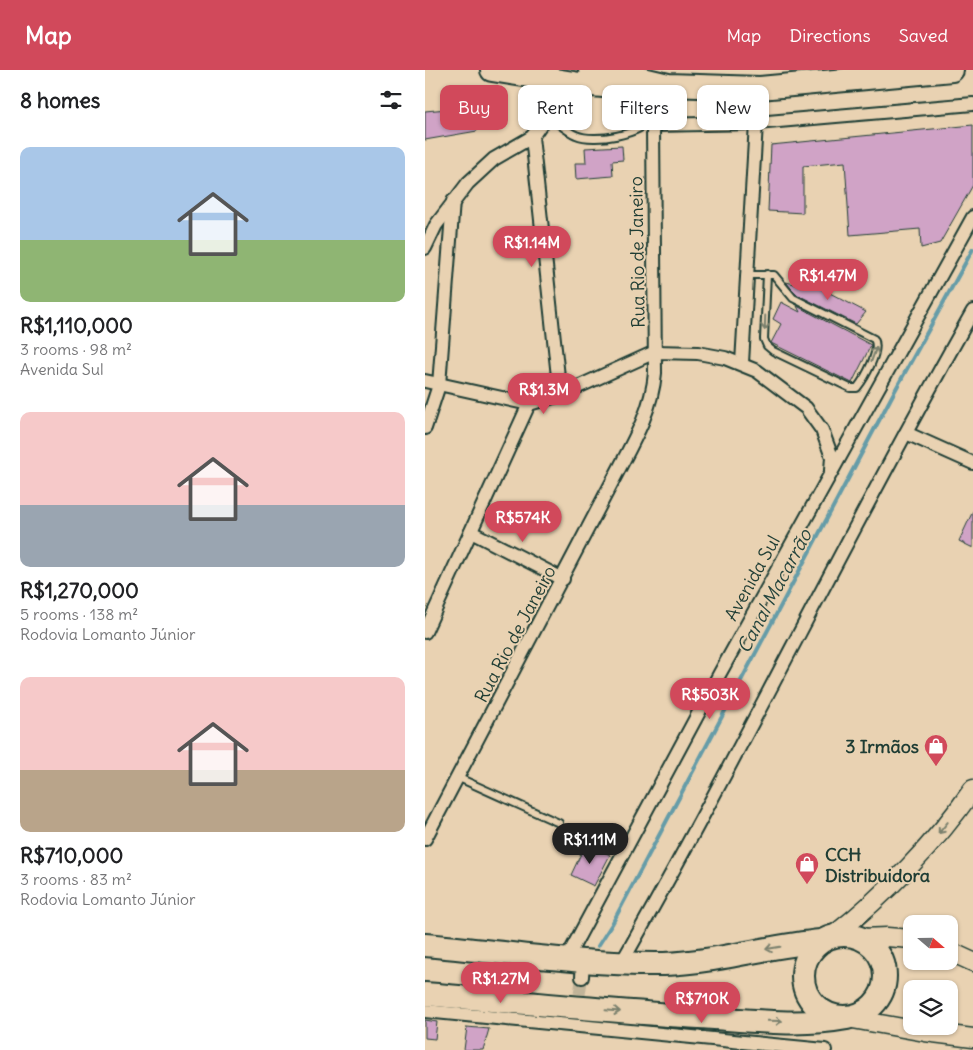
<!DOCTYPE html>
<html lang="en">
<head>
<meta charset="utf-8">
<style>
  :root { --surface:#fff; --page:#f6f6f6; --text:#202124; --muted:#757577; --accent:#d1495b }
  body { margin:0; font-family:Delius,sans-serif; background:var(--page); color:var(--text); height:100vh; display:flex; flex-direction:column; font-size:19px; white-space:nowrap }
  * { box-sizing:border-box; margin:0 }
  p { font-size:16px; color:var(--muted) }
  .icon { flex:none; width:28px; height:28px; fill:none; stroke:currentColor; stroke-width:2; stroke-linecap:round; stroke-linejoin:round }
  .map { position:relative; flex:1; overflow:hidden }
  .sheet { display:flex; flex-direction:column; background:var(--surface); width:425px }
  .sheet>* { flex:none }
  .guide { position:absolute; left:15px; top:15px; width:458px; height:45px; display:flex; gap:10px }
  .needle { width:32px; rotate:110deg }
  .controls { position:absolute; left:478px; top:845px; display:grid; gap:10px }
  .controls a { display:grid; place-items:center; width:55px; height:55px; border-radius:10px; background:var(--surface); box-shadow:0 1px 4px #0004; font-size:25px }
  .price { position:absolute; translate:-50% -42px; padding:0 11px; border-radius:18px; background:var(--accent); color:#fff; font-size:16px; line-height:32px; filter:drop-shadow(0 1px 2px #0008) }
  .price::after { content:''; position:absolute; left:50%; top:30px; width:15px; height:11px; margin-left:-8px; background:inherit; clip-path:polygon(0 0,100% 0,50% 100%) }
  .price.active { background:#222; color:#fff }
  ul { padding:0; list-style:none }
  li { display:grid; align-content:center; gap:10px; height:265px; padding:0 20px }
  li span { display:grid; place-items:center; height:155px; border-radius:10px; color:#555 }
  li>.icon { margin-inline-start:auto }
  span .icon { width:90px; height:90px; fill:#fffc; stroke-width:1 }
  li b { font-size:21px }
  h2 { display:flex; justify-content:space-between; align-items:center; height:60px; padding:0 20px; font-size:21px }
  .pill { padding:0 18px; border-radius:10px; background:var(--surface); box-shadow:0 1px 4px #0004; font-size:18px; line-height:45px }
  .pill.active { background:var(--accent); color:#fff }
  header { display:flex; align-items:center; gap:30px; box-sizing:border-box; height:70px; padding:0 25px; background:var(--accent); color:#fff }
  header strong { font-size:24px }
  nav { display:flex; gap:28px; margin-inline-start:auto; font-size:18px }
  main { display:flex; flex:1; min-height:0 }
  .map>svg:first-child { display:block }
</style>
</head>
<body>
<header>
<strong>Map</strong>
<nav><a>Map</a><a>Directions</a><a>Saved</a></nav>
</header>
<main>
<section class="sheet">
<h2>8 homes<svg class="icon" aria-label="filters" viewBox="0 0 24 24"><path d="M4 7h16M4 17h16"/><circle cx="9" cy="7" r="2"/><circle cx="15" cy="17" r="2"/></svg></h2>
<ul>
<li><span style="background:linear-gradient(#a9c7e8 60%,#8fb573 0)"><svg class="icon" aria-label="home" viewBox="0 0 24 24"><path d="M3 11l9-7 9 7M6 9v11h12V9"/></svg></span><div><b>R$1,110,000</b><p>3 rooms · 98 m²</p><p>Avenida Sul</p></div></li>
<li><span style="background:linear-gradient(#f6c9c9 60%,#9aa5b1 0)"><svg class="icon" aria-label="home" viewBox="0 0 24 24"><path d="M3 11l9-7 9 7M6 9v11h12V9"/></svg></span><div><b>R$1,270,000</b><p>5 rooms · 138 m²</p><p>Rodovia Lomanto Júnior</p></div></li>
<li><span style="background:linear-gradient(#f6c9c9 60%,#b9a48a 0)"><svg class="icon" aria-label="home" viewBox="0 0 24 24"><path d="M3 11l9-7 9 7M6 9v11h12V9"/></svg></span><div><b>R$710,000</b><p>3 rooms · 83 m²</p><p>Rodovia Lomanto Júnior</p></div></li>
</ul>
</section>
<div class="map">
<svg width="548" height="980" viewBox="0 0 548 980">
  <rect width="100%" height="100%" fill="#e9d2b2"/>
  <filter id="ink" filterUnits="userSpaceOnUse"><feTurbulence type="fractalNoise" baseFrequency=".02" numOctaves="2"/><feDisplacementMap in="SourceGraphic" scale="10" xChannelSelector="R" yChannelSelector="G"/><feConvolveMatrix kernelMatrix="1 2 1 2 8 2 1 2 1" color-interpolation-filters="sRGB"/></filter>
  <g filter="url(#ink)">
    <g fill="none" stroke-linecap="round" stroke-linejoin="round">
      <polyline stroke="#659ca8" stroke-width="4" points="173,876 187,854 467,326 548,179"/>
    </g>
    <g fill="#d0a3c6" stroke="#1f3d34">
      <polygon points="45,37 46,44 54,43 52,61 0,70 0,41"/>
      <polygon points="548,55 548,115 515,173 496,178 495,159 425,165 420,92 378,96 378,143 343,141 346,75"/>
      <polygon points="197,76 198,90 187,91 188,106 151,109 150,93 161,93 160,78"/>
      <polygon points="380,210 441,242 431,254 371,224 361,212 378,216"/>
      <polygon points="356,232 375,242 372,236 446,275 427,313 346,273 356,254 348,249"/>
      <polygon points="548,441 548,478 534,471"/>
      <polygon points="161,773 185,785 169,816 146,805"/>
      <polygon points="0,950 12,952 10,969 0,968"/>
      <polygon points="42,957 64,959 58,980 39,980"/>
    </g>
    <g fill="none" stroke-linecap="round" stroke-linejoin="round">
      <polyline stroke="#c1b499" stroke-width="12" stroke-dasharray="12 6" stroke-linecap="butt" points="152,942 157,907"/>
      <g stroke="#1f3d34" stroke-width="10">
        <g id="lane">
          <path d="M122 45C131 51 141 61 151 65 169 73 216 65 226 48"/>
          <path d="M323 205H349L368 228 449 269C456 280 440 308 432 318H425L348 281 342 276 339 269 342 204"/>
          <polyline points="34,708 134,753"/>
        </g>
      </g>
      <g stroke="#1f3d34" stroke-width="16">
        <g id="street">
          <polyline points="228,55 331,53 548,34"/>
          <polyline points="107,67 135,325"/>
          <polyline points="0,178 11,155 43,113 69,89 107,67 145,12"/>
          <polyline points="317,293 331,53"/>
          <polyline points="0,311 104,334 135,325 230,282 273,283 300,288 332,301 381,338 397,360 407,387 406,400"/>
          <polyline points="0,358 14,315 28,131"/>
          <polyline points="481,363 548,393"/>
          <polyline points="46,462 138,509"/>
          <polyline points="0,562 104,334"/>
          <path d="M0 769 196 395C212 365 227 337 230 303L228 55 230 18"/>
          <polyline points="142,888 295,603 548,147"/>
          <path d="M197 892C319 678 426 456 548 241"/>
          <polyline points="157,907 158,890"/>
          <polyline points="0,941 400,980"/>
        </g>
      </g>
      <g stroke="#1f3d34" stroke-width="21">
        <g id="secondary">
          <path d="M409 865C459 826 512 772 548 719"/>
          <polyline points="437,868 462,867 486,869"/>
          <polyline points="524,881 548,892"/>
          <polyline points="422,948 500,962 548,968"/>
        </g>
      </g>
      <g stroke="#1f3d34" stroke-width="26">
        <g id="highway">
          <polyline points="67,0 155,14 190,17"/>
          <polyline points="165,0 197,4 243,15 335,18 527,0"/>
          <circle cx="419" cy="906" r="41"/>
          <path d="M0 875C79 882 159 895 239 894 292 892 343 876 396 871"/>
          <path d="M0 924C91 932 182 941 274 947 322 950 374 957 422 948"/>
        </g>
      </g>
      <use href="#lane" stroke="#e9d2b2" stroke-width="6"/>
      <use href="#street" stroke="#e9d2b2" stroke-width="12"/>
      <use href="#secondary" stroke="#e9d2b2" stroke-width="18"/>
      <use href="#highway" stroke="#e9d2b2" stroke-width="22"/>
    </g>
    <defs><path id="oneway-shaft" d="M-6 0H5M1.5-3L5.5 0L1.5 3" fill="none" stroke-width="1.6" stroke-linecap="round" stroke-linejoin="round" transform="scale(1.25)"/></defs>
    <g stroke="#7a806d">
      <use href="#oneway-shaft" transform="translate(340 253) rotate(92)"/>
      <use href="#oneway-shaft" transform="translate(449 284) rotate(-70)"/>
      <use href="#oneway-shaft" transform="translate(518 758) rotate(129)"/>
      <use href="#oneway-shaft" transform="translate(348 878) rotate(170)"/>
      <use href="#oneway-shaft" transform="translate(188 941) rotate(5)"/>
      <use href="#oneway-shaft" transform="translate(350 951) rotate(1)"/>
    </g>
  </g>
  <defs>
    <g id="shop-pin" transform="scale(1.25)"><path d="M0 17L-7.5 6A9.5 9.5 0 1 1 7.5 6Z" fill="#d1495b" stroke="#e9d2b2"/><path d="M-5-2.5h2.3a2.7 3.5 0 0 1 5.4 0H5L5.5 6h-11ZM-1.5-2.5h3a1.5 2.3 0 0 0-3 0Z" fill="#fff"/></g>
  </defs>
  <g fill-rule="evenodd">
    <use href="#shop-pin" x="511" y="676"/>
    <use href="#shop-pin" x="382" y="794"/>
  </g>
  <g text-anchor="middle" dominant-baseline="central" stroke-width="4" stroke-linejoin="round" paint-order="stroke">
    <g font-size="18" fill="#1f3d34" stroke="#e9d2b2">
      <text transform="translate(212 182) rotate(-91)">Rua Rio de Janeiro</text>
      <text transform="translate(327 508) rotate(-61)">Avenida Sul</text>
      <text transform="translate(90 564) rotate(-62)">Rua Rio de Janeiro</text>
    </g>
    <g font-size="18" font-weight="bold" fill="#1f3d34" stroke="#e9d2b2" text-anchor="end">
      <text x="494" y="676">3 Irmãos</text>
      <text x="400" y="784" text-anchor="start">CCH<tspan x="400" dy="21">Distribuidora</tspan></text>
    </g>
    <g font-size="19" font-style="italic" fill="#25453e" stroke="#e9d2b2">
      <text transform="translate(349 521) rotate(-62)">Canal Macarrão</text>
    </g>
  </g>
</svg>
<div class="controls">
<a><svg class="needle" viewBox="-14 -14 28 28"><path d="M0-13l5 13h-10z" fill="#e53935"/><path d="M0 13l5-13h-10z" fill="#757577"/></svg></a>
<a><svg class="icon" aria-label="layers" viewBox="0 0 24 24"><path d="M12 4l9 5-9 5-9-5zM3 14l9 5 9-5"/></svg></a>
</div>
<b class="price" style="left:107px;top:198px">R$1.14M</b>
<b class="price" style="left:403px;top:231px">R$1.47M</b>
<b class="price" style="left:119px;top:345px">R$1.3M</b>
<b class="price" style="left:98px;top:473px">R$574K</b>
<b class="price" style="left:285px;top:650px">R$503K</b>
<b class="price active" style="left:165px;top:795px">R$1.11M</b>
<b class="price" style="left:76px;top:934px">R$1.27M</b>
<b class="price" style="left:277px;top:954px">R$710K</b>
<div class="guide">
<a class="pill active">Buy</a>
<a class="pill">Rent</a>
<a class="pill">Filters</a>
<a class="pill">New</a>
</div>
</div>
</main>
</body>
</html>
